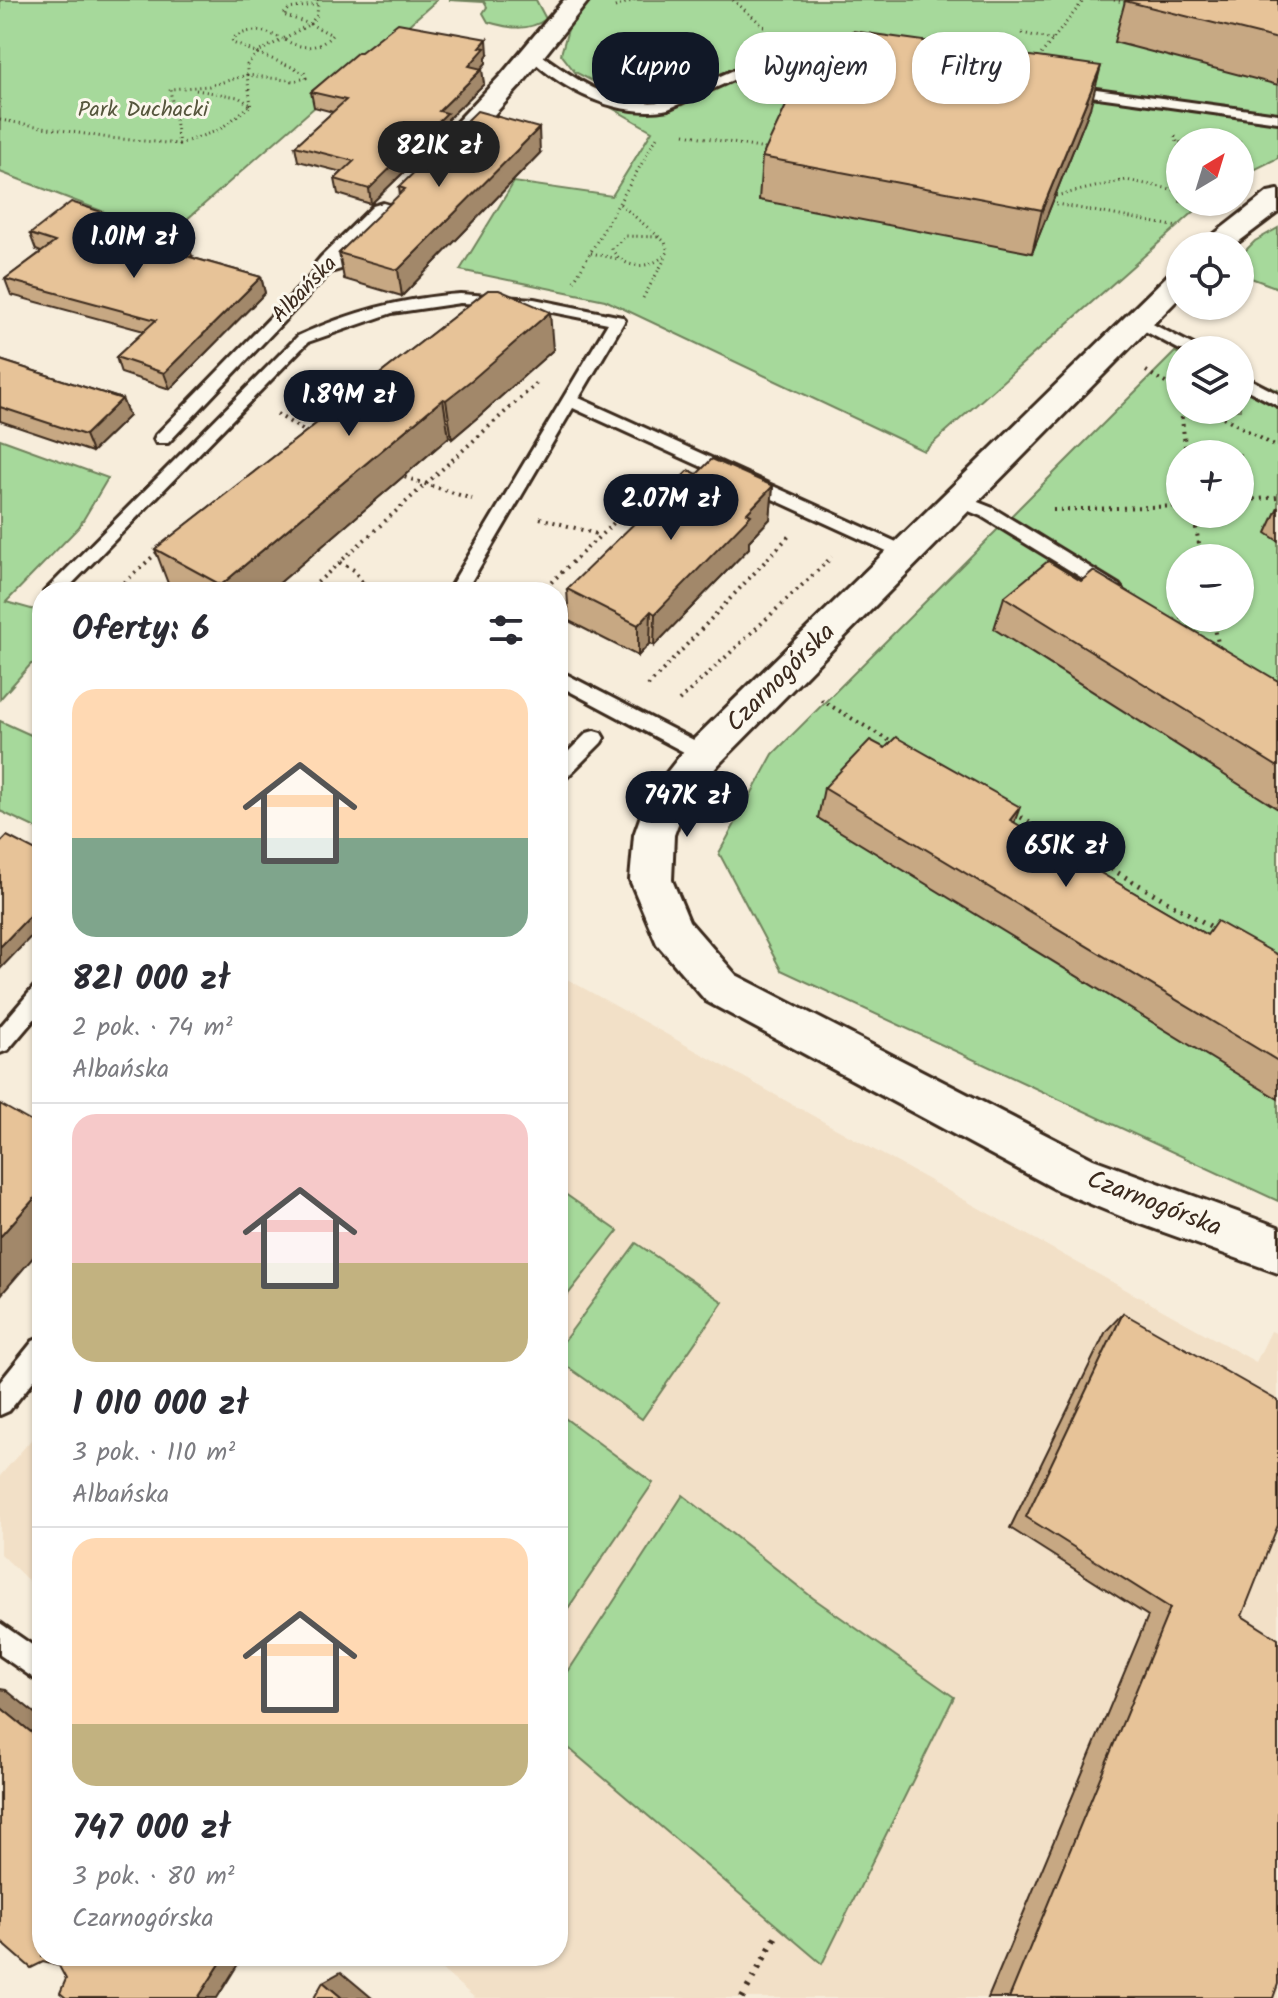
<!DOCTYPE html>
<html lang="pl">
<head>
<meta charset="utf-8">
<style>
  :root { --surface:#fff; --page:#f2f2f3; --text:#2b2b33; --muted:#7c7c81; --line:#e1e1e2; --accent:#111827 }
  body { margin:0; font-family:Kalam,sans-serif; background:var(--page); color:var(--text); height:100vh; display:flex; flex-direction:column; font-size:30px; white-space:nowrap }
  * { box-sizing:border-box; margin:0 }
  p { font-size:26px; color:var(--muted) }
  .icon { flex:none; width:44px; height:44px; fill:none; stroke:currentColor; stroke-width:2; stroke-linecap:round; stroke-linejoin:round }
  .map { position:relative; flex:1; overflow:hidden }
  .drawer { position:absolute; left:32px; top:582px; width:536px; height:1384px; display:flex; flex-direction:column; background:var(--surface); border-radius:32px; box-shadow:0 2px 6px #0004 }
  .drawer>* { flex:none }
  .banner { position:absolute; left:592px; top:32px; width:566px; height:72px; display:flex; gap:16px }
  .needle { width:52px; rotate:38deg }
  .controls { position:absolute; left:1166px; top:128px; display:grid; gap:16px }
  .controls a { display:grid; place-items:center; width:88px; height:88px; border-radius:50%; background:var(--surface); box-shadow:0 2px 6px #0004; font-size:40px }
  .price { position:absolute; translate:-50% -68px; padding:0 18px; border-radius:28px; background:var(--accent); color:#fff; font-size:26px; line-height:52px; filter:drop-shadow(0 2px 4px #0008) }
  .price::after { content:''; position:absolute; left:50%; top:48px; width:24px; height:18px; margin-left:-12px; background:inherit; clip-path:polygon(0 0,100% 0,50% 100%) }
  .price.current { background:#222; color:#fff }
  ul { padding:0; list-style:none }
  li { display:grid; align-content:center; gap:16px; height:424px; padding:0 40px }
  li+li { border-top:2px solid var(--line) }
  li span { display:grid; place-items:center; height:248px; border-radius:24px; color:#555 }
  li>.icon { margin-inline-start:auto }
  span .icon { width:144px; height:144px; fill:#fffc; stroke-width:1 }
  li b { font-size:34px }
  h2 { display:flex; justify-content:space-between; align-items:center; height:96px; padding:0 40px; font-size:34px }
  .pill { padding:0 28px; border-radius:32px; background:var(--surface); box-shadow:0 2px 6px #0004; font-size:28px; line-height:72px }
  .pill.current { background:var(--accent); color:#fff }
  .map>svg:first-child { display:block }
</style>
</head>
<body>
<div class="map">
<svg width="1278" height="1998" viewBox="0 0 1278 1998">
  <rect width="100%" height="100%" fill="#f7eddb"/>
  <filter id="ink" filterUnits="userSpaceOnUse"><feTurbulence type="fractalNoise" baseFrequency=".0125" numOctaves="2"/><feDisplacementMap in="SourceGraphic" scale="16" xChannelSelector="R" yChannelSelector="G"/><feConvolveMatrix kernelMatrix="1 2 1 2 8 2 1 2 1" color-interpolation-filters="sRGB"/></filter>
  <g filter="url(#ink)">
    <g fill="#f2e0c7">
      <polygon points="558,974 1256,1362 1271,1331 1278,1334 1278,1998 475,1998 426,1956 558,1956"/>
      <polygon points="42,1427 42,1594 0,1553 0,1476"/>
    </g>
    <g fill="#a6d99b" stroke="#70825c" stroke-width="2" fill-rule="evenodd">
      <polygon points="0,0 437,0 170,234 112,215 0,172"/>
      <path d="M449 0H536L546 19C528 32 508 28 488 22L483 13 487 7 484 2Z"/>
      <polygon points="588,0 1278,0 1278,158 1240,177 1240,142 1180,142 1180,202 1205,202 924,451 605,300 460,270 514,182 612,196 652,131 612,108 623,97 575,72 561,54 569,26"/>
      <polygon points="1278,228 1278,288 1240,274 1240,256 1255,241"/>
      <path d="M1175 352 1180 354V410H1240V376L1278 390V1201L781 970 719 853 773 754ZM1180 454H1240V514H1180ZM1180 558H1240V618H1180Z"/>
      <polygon points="0,439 108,478 79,527 6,602 42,612 42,663 31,664 0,699"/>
      <polygon points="0,721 42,740 42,831 0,811"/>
      <polygon points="558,1189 618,1231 558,1307"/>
      <polygon points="636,1243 723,1302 642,1419 558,1360 558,1349"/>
      <polygon points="558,1413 653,1483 558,1623"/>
      <polygon points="683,1495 813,1598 954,1697 822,1964 558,1739 558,1687"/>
    </g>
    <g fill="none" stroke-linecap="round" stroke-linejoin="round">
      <g stroke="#3b2a1e" stroke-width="6">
        <g id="service">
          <path d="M792 45 839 52 845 56 839 60 793 53 668 109C620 119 561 90 528 56L539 53C576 80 613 106 660 102Z"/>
          <polygon points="1067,85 1278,114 1278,122 1062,92 1060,89"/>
          <polygon points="331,259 336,260 336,266 168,443 156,443 154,439 156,435 326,260"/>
          <path d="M460 294 534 299 622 317 625 320 579 398 914 550 917 554 908 560 902 558 573 408 465 592H447L608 323 517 305 460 303 392 313 308 342 64 592H44L298 336C350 312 403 298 460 294Z"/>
          <polygon points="1139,317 1197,347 1199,350 1180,350 1134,325 1134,319"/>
          <polygon points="1240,374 1278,394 1278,406 1240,386"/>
          <polygon points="960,495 993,508 1119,585 1122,589 1119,593 1107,593 981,516 954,505 951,501 954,497"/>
          <polygon points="558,670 711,749 714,754 711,759 697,759 558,685"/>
          <polygon points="594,731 601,733 604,738 601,743 565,779 558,782 558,762 587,733"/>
          <polygon points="42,985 42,1010 8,1050 0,1053 0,1027 34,987"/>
          <polygon points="42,1337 42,1370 9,1411 0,1415 0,1382 33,1341"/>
          <polygon points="0,1623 42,1652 42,1684 0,1655"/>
        </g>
      </g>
      <g stroke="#3b2a1e" stroke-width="6">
        <g id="minor">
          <polygon points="564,0 589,0 521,85 469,142 451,161 441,163 431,161 427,155 431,149 502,74"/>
          <polygon points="1278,190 1278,212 1233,246 1199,246 1268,192"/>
          <polygon points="383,203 393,206 397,212 393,218 341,269 331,272 321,269 316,263 321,257 373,206"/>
          <polygon points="1180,271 1180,297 718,765 685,805 674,835 672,880 689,921 736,975 1093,1159 1278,1227 1278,1273 1130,1220 1059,1191 706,1001 657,944 630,880 634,835 647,798 690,743 1169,274"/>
        </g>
      </g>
      <g stroke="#3b2a1e" stroke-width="3" stroke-dasharray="1 4" stroke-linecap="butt">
        <polyline points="317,0 318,4"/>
        <polyline points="733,0 766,28"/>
        <polyline points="1114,0 1128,3"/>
        <polyline points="615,7 634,0"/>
        <path d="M310 24 332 35C318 51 300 49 283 39Z"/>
        <polyline points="310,24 283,15 289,9 318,4"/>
        <polyline points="310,24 317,15 318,4"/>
        <polyline points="1022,33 1053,40"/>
        <polyline points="1035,62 1084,0"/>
        <polyline points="196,90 238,97 251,105 219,130 179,144 170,89 209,86 247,75 247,65 258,52 283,39"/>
        <path d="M251 105 247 75 294 81 306 78 304 72 233 43 232 39C249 27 265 30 282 39"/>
        <polyline points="0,120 109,138 179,144"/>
        <polyline points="685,134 770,150"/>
        <polyline points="1175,136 1180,150"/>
        <polyline points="1051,197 1126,180 1180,191"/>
        <polyline points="1046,202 1178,227"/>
        <path d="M620 204 665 242 668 252C652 270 624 271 612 249L626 236 659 237"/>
        <polyline points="591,253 618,259"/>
        <polyline points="574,281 657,137"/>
        <polyline points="643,298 666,257"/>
      </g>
      <g stroke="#3b2a1e" stroke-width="4" stroke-dasharray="2 5" stroke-linecap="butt">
        <polyline points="1146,371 1180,392"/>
        <polyline points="1179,392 1180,404"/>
        <polyline points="1181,410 1186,454"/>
        <polyline points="1211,410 1278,448"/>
        <polyline points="277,414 309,434"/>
        <polyline points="398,475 472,499"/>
        <polyline points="1240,501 1278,497"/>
        <polyline points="1053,510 1180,506"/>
        <polyline points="1193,514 1202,558"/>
        <polyline points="540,518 600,535"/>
        <polyline points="340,562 354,570 362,582"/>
        <polyline points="114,592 161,549"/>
        <polyline points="307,592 537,383"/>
        <polyline points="343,592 363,583 381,592"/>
        <polyline points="541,592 662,477"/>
        <polyline points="1213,618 1219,648"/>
        <polyline points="648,686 789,536"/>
        <polyline points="821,700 895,744"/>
        <polyline points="679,701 832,557"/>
      </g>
      <polyline stroke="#3b2a1e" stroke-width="5" stroke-dasharray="2 6" stroke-linecap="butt" points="1014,813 1217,930"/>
      <polyline stroke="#3b2a1e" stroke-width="6" stroke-dasharray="3 8" stroke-linecap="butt" points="742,1998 779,1931"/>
      <use href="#service" fill="#fbf7ec" fill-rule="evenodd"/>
      <use href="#minor" fill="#fbf7ec" fill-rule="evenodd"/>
    </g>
    <g fill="#c7a883" stroke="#3b2a1e" stroke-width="2">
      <polygon points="1278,0 1278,85 1114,42 1125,1"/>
      <polygon points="361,52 488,54 486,57 486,63 481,69 484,84 448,119 449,128 371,204 338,194 335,179 342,172 298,161 295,146 333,112 314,107 311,92"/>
      <polygon points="1090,108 1032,253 759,200 762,157"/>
      <polygon points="540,153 402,296 344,279 339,253 400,195 399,187"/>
      <polygon points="30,234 192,256 190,257 261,277 265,293 170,389 121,373 116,357 144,331 11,295 5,279 41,252 36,250"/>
      <polygon points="488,290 553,350 478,417 452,439 449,437 269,592 180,592 169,586 155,549"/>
      <polygon points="0,360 122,399 129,416 92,452 0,421"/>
      <polygon points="773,486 770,519 749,541 749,548 654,646 650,643 638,656 569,621 567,589"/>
      <polygon points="1278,507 1278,541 1266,533"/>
      <polygon points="1081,581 1278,681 1278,809 994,629 1004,597"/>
      <polygon points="885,748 1207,935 1278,955 1278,1099 818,818 824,788"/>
      <polygon points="1123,1313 1242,1616 1273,1998 988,1998 1148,1616 1010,1528 1106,1331"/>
    </g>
    <g fill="#a2886a" stroke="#3b2a1e" stroke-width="2">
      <polygon points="487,39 488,54 486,57 486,63 470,81 469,66 480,47"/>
      <polygon points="1101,66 1090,108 1032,253 1042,210"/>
      <polygon points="482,69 484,84 448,119 449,128 371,204 369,189 439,111"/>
      <polygon points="539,128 540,153 402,296 398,270"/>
      <polygon points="187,240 192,256 176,268 172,252"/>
      <polygon points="261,277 265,293 170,389 164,373"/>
      <polygon points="550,312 553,350 478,417 452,439 446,400"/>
      <polygon points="122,399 129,416 92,452 85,435"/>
      <polygon points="443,399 449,437 269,592 223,592 221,585"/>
      <polygon points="773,486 770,519 749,541 749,548 654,646 655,614 747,513"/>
      <polygon points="651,611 650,643 638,656 638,625"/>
      <polygon points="1020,807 1009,837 1010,820"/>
      <polygon points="42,903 42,925 0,969 0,947"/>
      <polygon points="42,1190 42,1247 0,1296 0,1237"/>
      <polygon points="0,1689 6,1690 42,1719 42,1741 0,1707"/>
      <polygon points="225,1956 243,1956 217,1998 198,1998"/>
      <polygon points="341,1972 372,1998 342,1998 323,1982"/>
    </g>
    <g fill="#e7c398" stroke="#3b2a1e" stroke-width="2">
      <polygon points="1126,0 1278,0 1278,39 1125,1"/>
      <polygon points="398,23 487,39 480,47 485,48 469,66 482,69 439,111 447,113 369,189 335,179 354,161 295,146 346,100 311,92 358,52 361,52"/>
      <polygon points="852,31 1101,66 1042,210 762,157 820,33 849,37"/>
      <polygon points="477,111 539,128 398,270 339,253 405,189 399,187"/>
      <polygon points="71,202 187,240 172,252 261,277 164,373 116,357 156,320 5,279 55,242 30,234"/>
      <polygon points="488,290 499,290 550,312 473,379 446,400 443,399 221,585 155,549"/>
      <polygon points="0,360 122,399 85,435 0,407"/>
      <polygon points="712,459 773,486 747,513 751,515 655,614 651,611 638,625 567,589 689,470 697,474"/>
      <polygon points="1048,561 1081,581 1093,571 1278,681 1278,767 1004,597"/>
      <polygon points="896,737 1020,807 1010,820 1207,935 1217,921 1278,955 1278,1061 824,788 870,740 885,748"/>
      <polygon points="7,836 42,854 42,903 0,947 0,843"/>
      <polygon points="0,1104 42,1128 42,1190 0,1237"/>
      <polygon points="1123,1313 1278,1401 1278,1525 1242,1616 1278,1639 1278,1984 1273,1998 1009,1998 1170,1608 1026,1517"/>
      <polygon points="0,1707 42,1741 42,1956 225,1956 198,1998 66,1998 60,1993 66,1979 59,1966 43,1962 31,1968 0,1941"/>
      <polygon points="323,1982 342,1998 314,1998"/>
    </g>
  </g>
  <g text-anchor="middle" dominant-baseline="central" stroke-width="6" stroke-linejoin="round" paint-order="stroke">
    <g font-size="22" fill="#56563d" stroke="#fbf7ec">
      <text x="143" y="110">Park Duchacki</text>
    </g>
    <g font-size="22" fill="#3b2a1e" stroke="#fbf7ec">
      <text transform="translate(305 290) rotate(-46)">Albańska</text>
    </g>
    <g font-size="26" fill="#3b2a1e" stroke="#fbf7ec">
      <text transform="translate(781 678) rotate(-45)">Czarnogórska</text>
      <text transform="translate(1154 1204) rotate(21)">Czarnogórska</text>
    </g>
  </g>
</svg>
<div class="controls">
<a><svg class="needle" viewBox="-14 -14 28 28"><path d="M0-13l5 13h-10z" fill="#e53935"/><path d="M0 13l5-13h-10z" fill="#7c7c81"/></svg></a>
<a><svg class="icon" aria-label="locate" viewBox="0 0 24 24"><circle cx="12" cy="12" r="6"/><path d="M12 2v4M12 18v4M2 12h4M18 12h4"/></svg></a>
<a><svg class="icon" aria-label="layers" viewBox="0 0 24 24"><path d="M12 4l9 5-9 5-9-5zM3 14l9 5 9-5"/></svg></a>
<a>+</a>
<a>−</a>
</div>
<b class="price current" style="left:439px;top:189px">821K zł</b>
<b class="price" style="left:134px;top:280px">1.01M zł</b>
<b class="price" style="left:349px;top:438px">1.89M zł</b>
<b class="price" style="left:671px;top:542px">2.07M zł</b>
<b class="price" style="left:687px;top:839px">747K zł</b>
<b class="price" style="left:1066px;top:889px">651K zł</b>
<div class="banner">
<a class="pill current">Kupno</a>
<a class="pill">Wynajem</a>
<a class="pill">Filtry</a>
</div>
<section class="drawer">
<h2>Oferty: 6<svg class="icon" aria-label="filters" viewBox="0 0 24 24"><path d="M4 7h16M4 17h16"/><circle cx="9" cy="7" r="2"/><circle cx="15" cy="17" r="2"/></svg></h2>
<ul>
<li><span style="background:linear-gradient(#ffd9b3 60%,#7fa58c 0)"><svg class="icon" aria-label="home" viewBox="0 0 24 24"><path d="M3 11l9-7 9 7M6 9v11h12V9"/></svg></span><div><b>821 000 zł</b><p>2 pok. · 74 m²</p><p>Albańska</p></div></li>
<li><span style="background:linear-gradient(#f6c9c9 60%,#c2b280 0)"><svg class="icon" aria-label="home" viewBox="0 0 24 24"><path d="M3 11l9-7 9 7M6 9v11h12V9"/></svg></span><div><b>1 010 000 zł</b><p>3 pok. · 110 m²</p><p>Albańska</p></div></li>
<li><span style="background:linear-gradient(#ffd9b3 75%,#c2b280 0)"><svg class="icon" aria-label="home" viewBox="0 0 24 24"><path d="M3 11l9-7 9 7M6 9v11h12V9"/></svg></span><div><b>747 000 zł</b><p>3 pok. · 80 m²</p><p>Czarnogórska</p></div></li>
</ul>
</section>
</div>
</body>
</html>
